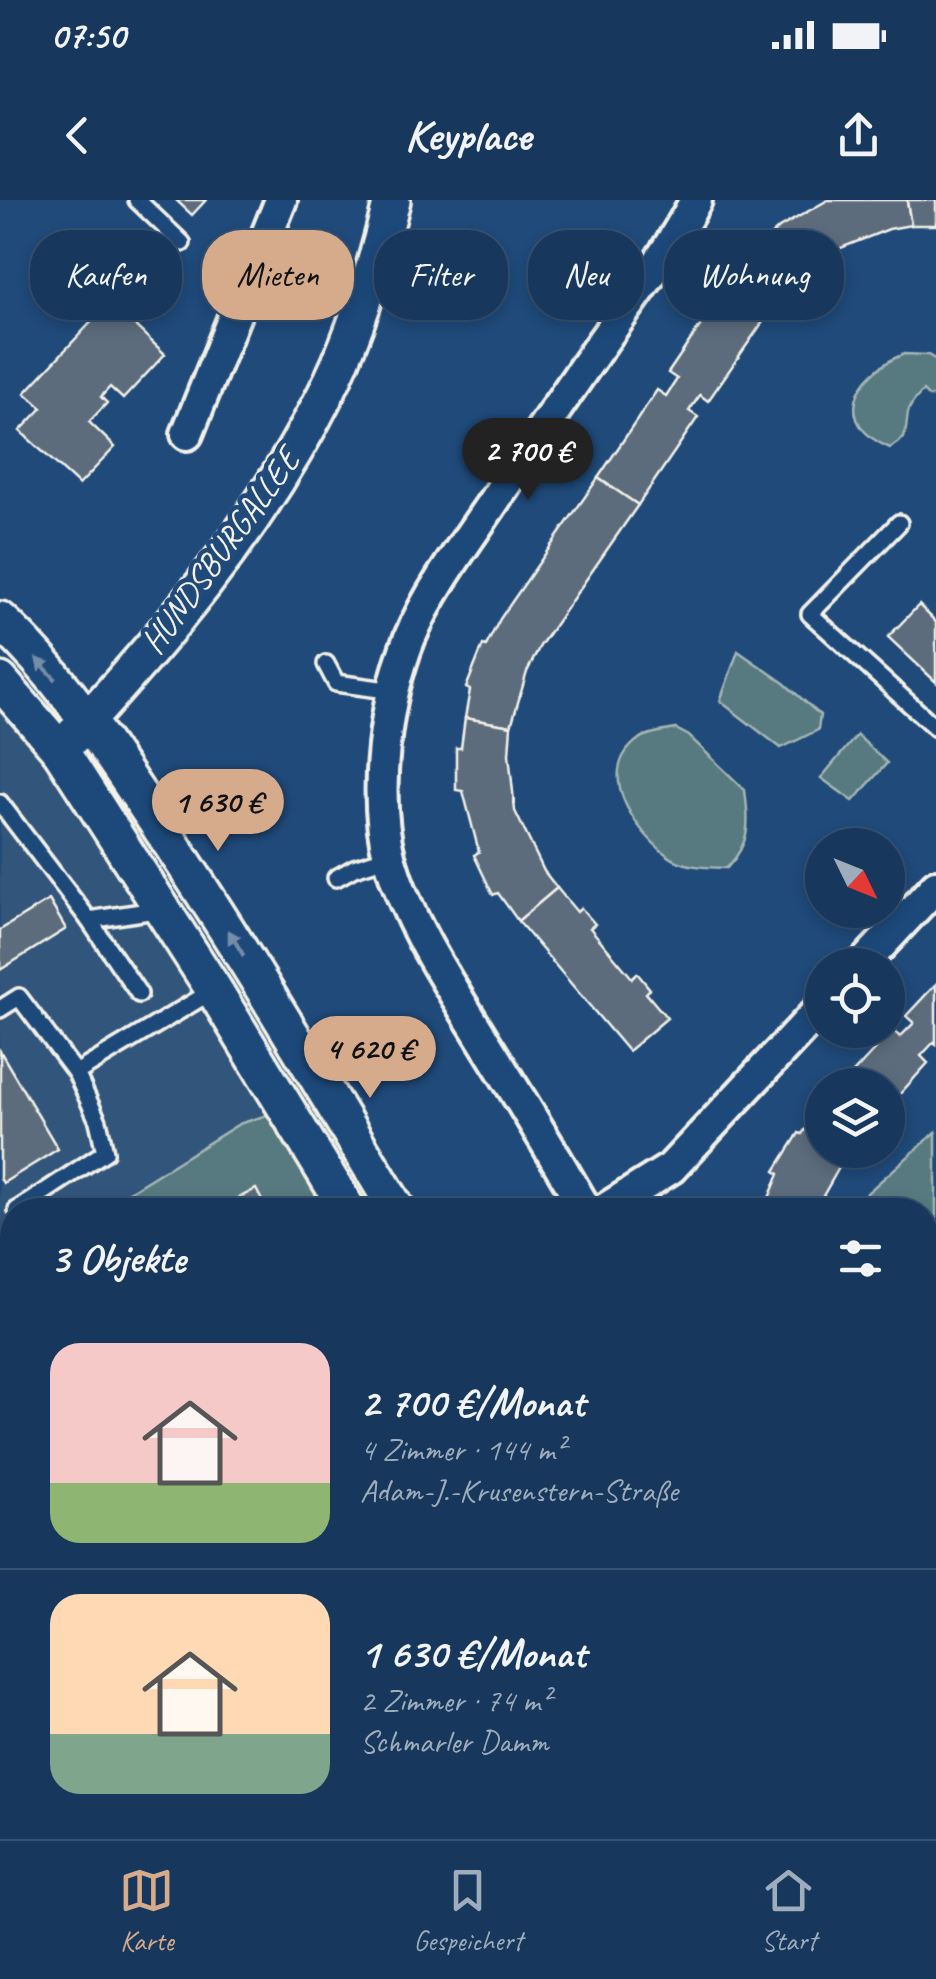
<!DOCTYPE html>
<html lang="de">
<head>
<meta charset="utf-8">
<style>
  :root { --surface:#17385c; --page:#244365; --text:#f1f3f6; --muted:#9eacbb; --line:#365272; --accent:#d6ab8b }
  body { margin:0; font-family:Caveat,sans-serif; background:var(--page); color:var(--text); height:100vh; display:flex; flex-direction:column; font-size:38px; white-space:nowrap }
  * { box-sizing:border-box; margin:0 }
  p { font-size:32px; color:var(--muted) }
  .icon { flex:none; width:55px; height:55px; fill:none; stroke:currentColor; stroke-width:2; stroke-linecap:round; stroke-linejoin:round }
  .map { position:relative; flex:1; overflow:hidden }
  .panel { position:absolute; left:0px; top:998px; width:938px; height:642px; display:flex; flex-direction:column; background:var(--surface); border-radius:40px 40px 0 0; box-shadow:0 5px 15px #0003,0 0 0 2px var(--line) }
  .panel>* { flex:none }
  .banner { position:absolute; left:30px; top:30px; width:878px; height:90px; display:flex; gap:20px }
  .needle { width:65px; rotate:133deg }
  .fabs { position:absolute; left:805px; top:628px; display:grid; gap:20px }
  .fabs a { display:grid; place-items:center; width:100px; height:100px; border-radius:50%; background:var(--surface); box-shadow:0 5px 15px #0003,0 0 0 2px var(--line); font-size:50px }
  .price { position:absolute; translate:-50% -85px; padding:0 22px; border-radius:35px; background:var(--accent); color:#111; font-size:32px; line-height:65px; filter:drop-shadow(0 2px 5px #0008) }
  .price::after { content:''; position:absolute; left:50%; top:60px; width:30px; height:22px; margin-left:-15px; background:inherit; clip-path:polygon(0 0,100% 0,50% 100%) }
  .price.selected { background:#222; color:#fff }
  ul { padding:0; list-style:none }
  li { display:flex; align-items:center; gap:30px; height:250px; padding:0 50px }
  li+li { border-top:2px solid var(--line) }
  li span { display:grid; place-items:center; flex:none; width:280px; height:200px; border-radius:30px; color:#555 }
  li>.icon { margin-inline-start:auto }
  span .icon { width:120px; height:120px; fill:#fffc; stroke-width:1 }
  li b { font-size:42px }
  h2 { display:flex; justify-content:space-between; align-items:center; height:120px; padding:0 50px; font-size:42px }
  .tag { padding:0 35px; border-radius:40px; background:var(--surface); box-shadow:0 5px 15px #0003,0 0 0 2px var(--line); font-size:35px; line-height:90px }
  .tag.selected { background:var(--accent); color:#111 }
  .status { display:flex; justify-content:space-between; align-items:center; height:70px; padding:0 50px; background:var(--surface); direction:ltr }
  .status svg { height:28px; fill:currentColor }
  header { display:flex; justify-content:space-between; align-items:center; height:130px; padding:0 50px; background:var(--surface); font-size:45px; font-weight:800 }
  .menu { display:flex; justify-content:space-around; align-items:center; height:140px; border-top:2px solid var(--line); background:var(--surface); font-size:28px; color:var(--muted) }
  .menu a { display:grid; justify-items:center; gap:5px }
  .menu .selected { color:var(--accent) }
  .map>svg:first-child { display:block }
</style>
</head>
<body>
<div class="status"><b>07:50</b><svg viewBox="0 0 49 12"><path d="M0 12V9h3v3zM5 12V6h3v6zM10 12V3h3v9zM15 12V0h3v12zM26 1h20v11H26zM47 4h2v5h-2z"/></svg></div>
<header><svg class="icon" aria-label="back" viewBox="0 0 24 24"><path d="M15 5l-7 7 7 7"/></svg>Keyplace<svg class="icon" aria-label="share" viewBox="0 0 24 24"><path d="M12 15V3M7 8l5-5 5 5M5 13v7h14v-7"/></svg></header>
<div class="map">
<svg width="936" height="1639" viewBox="0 0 936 1639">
  <rect width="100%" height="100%" fill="#1f4a7a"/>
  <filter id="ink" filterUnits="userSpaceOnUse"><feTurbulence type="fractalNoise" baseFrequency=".01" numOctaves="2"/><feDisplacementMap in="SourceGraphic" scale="20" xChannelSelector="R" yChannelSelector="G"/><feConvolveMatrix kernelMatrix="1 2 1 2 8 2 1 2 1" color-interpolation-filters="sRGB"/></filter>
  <g filter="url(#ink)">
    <polygon fill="#31547b" points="0,503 47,558 273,913 239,924 100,1010 12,1010 12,1064 0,1072"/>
    <g fill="#577a7f" stroke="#a6b6b4" stroke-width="2.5">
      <path d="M904 154 928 155 936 160V195L929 197 923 191C901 214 911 212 904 238L890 248C830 223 856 173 904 154Z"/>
      <polygon points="738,451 784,483 820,515 818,530 781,548 720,501"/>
      <path d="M676 529 689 536 745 590C749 625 751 642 727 668 706 667 684 668 667 655 635 630 593 572 639 539 649 532 665 531 676 529Z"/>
      <polygon points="857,535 887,563 853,601 821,578"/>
      <polygon points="273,913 331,1010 100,1010 239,924"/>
      <polygon points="936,932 936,1267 925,1248 925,1010 862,1010 867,993"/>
      <polygon points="12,1064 12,1628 704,1628 711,1639 0,1639 0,1072"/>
    </g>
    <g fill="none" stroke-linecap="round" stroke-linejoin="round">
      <g stroke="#8ba7be" stroke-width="9">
        <polyline points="0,1386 12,1433"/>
        <polyline points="63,1628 66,1639"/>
      </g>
    </g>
    <g fill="#5c6c7c" stroke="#f4f1e8" stroke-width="2.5">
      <polygon points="176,0 206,0 192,15"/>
      <polygon points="828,0 907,0 911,25 889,29 833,51 810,68 769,113 728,85 749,62 746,59 779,28"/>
      <polygon points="907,0 936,0 936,25 911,25"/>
      <polygon points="728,85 769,113 708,201 700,195 689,211 698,217 638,305 598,278 657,190 666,196 677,179 668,173"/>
      <polygon points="110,102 165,154 123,199 110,187 101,197 107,203 89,222 115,247 79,285 20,231 42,208 25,193"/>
      <polygon points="598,278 638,305 540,446 527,472 511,526 465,518 470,490 466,488 483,445 486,446 500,419"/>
      <polygon points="919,405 936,422 936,482 888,437"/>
      <polygon points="465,518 511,526 509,554 515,611 544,671 557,688 518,721 498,693 493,695 474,655 479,652 463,591 456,590 456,548 461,548"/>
      <polygon points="557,688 577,712 581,708 595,724 590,728 632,778 637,773 650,789 646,793 667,818 628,851 518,721"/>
      <polygon points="49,700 66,729 0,770 0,730"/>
      <polygon points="936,784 936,844 934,842 921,856 928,863 888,907 888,885 842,885 893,830 900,837 914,823 906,816"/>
      <polygon points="0,851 58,949 3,983 0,978"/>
      <polygon points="821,908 822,950 849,950 815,1010 764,1010 779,974 775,971 799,933 802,934"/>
      <polygon points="256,989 267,1010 233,1010 229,1003"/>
      <polygon points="12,1130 12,1158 9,1160 0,1137"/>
      <polygon points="925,1339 936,1357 936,1367 932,1370 936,1377 936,1455 925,1437"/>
      <polygon points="141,1628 170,1628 173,1639 144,1639"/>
    </g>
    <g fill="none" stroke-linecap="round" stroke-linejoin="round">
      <g stroke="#f4f1e8" stroke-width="22">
        <g id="service">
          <polyline points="137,0 182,43"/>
          <polyline points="899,323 810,414 936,528"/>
          <polyline points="326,464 336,483 394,491"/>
          <polyline points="0,603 89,720 162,709"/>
          <polyline points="336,678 354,668 389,657"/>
          <polyline points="89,720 139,794"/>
          <polyline points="0,809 19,797 76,873"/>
          <polyline points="17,1010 105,952 98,921 76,873 214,790"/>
        </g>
      </g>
      <g stroke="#f4f1e8" stroke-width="38">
        <g id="minor">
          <polyline points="187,234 281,0"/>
          <polyline points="862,765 936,686"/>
          <path d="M586 1010C553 953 519 897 484 841 449 784 409 726 390 660 372 595 385 499 410 437 430 391 461 349 489 308 526 253 562 199 600 145 634 97 669 52 696 0"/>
          <polyline points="604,1010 671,968 822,807"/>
          <polyline points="925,1574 936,1592"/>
        </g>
      </g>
      <g stroke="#f4f1e8" stroke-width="42">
        <g id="tertiary">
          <path d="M0 420C60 475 104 544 149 611 237 740 316 876 397 1010"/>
          <polyline points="0,481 60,550 214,790 348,1010"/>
          <path d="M60 550C161 442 258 328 325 195 356 134 376 67 392 0"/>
          <polyline points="723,1628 730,1639"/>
          <polyline points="770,1628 777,1639"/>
        </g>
      </g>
      <use href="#service" stroke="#1f4a7a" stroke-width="15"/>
      <use href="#minor" stroke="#1f4a7a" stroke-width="30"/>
      <use href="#tertiary" stroke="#1f4a7a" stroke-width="35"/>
    </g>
    <defs><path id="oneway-solid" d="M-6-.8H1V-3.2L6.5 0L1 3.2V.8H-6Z" transform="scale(2.5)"/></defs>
    <g fill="#748da6">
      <use href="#oneway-solid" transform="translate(46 469) rotate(-133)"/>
      <use href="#oneway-solid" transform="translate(236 743) rotate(-121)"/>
    </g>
  </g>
  <g text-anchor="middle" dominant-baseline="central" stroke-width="9" stroke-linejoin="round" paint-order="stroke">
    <g font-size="35" fill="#f4f1e8" stroke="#1f4a7a">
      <text transform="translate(220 351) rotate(-54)">HUNDSBURGALLEE</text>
    </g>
  </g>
</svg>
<div class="fabs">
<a><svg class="needle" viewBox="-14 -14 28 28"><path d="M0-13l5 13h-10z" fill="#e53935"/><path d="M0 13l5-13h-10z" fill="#9eacbb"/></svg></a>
<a><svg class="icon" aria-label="locate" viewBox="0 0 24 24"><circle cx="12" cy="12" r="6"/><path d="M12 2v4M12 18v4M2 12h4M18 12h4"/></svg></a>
<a><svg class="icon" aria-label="layers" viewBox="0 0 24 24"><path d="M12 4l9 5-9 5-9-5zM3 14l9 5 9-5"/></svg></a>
</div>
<b class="price selected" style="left:528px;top:303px">2 700 €</b>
<b class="price" style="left:218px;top:654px">1 630 €</b>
<b class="price" style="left:370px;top:901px">4 620 €</b>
<div class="banner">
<a class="tag">Kaufen</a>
<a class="tag selected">Mieten</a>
<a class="tag">Filter</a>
<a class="tag">Neu</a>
<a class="tag">Wohnung</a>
</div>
<section class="panel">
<h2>3 Objekte<svg class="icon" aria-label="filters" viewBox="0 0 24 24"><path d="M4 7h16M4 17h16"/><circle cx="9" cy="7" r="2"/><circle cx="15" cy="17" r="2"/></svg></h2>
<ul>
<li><span style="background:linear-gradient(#f6c9c9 70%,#8fb573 0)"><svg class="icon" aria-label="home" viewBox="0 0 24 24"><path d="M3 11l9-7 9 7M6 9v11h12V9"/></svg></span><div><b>2 700 €/Monat</b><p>4 Zimmer · 144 m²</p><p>Adam-J.-Krusenstern-Straße</p></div></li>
<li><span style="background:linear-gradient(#ffd9b3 70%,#7fa58c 0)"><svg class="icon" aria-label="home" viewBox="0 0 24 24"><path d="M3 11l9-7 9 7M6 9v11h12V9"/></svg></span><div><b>1 630 €/Monat</b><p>2 Zimmer · 74 m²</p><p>Schmarler Damm</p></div></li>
</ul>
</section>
</div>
<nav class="menu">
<a class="selected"><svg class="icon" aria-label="map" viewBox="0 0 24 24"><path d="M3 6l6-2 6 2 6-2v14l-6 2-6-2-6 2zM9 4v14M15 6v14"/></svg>Karte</a>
<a><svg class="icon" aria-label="saved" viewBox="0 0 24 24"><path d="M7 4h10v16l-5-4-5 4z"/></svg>Gespeichert</a>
<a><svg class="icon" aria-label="home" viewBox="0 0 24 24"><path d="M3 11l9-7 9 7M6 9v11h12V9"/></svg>Start</a>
</nav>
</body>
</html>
